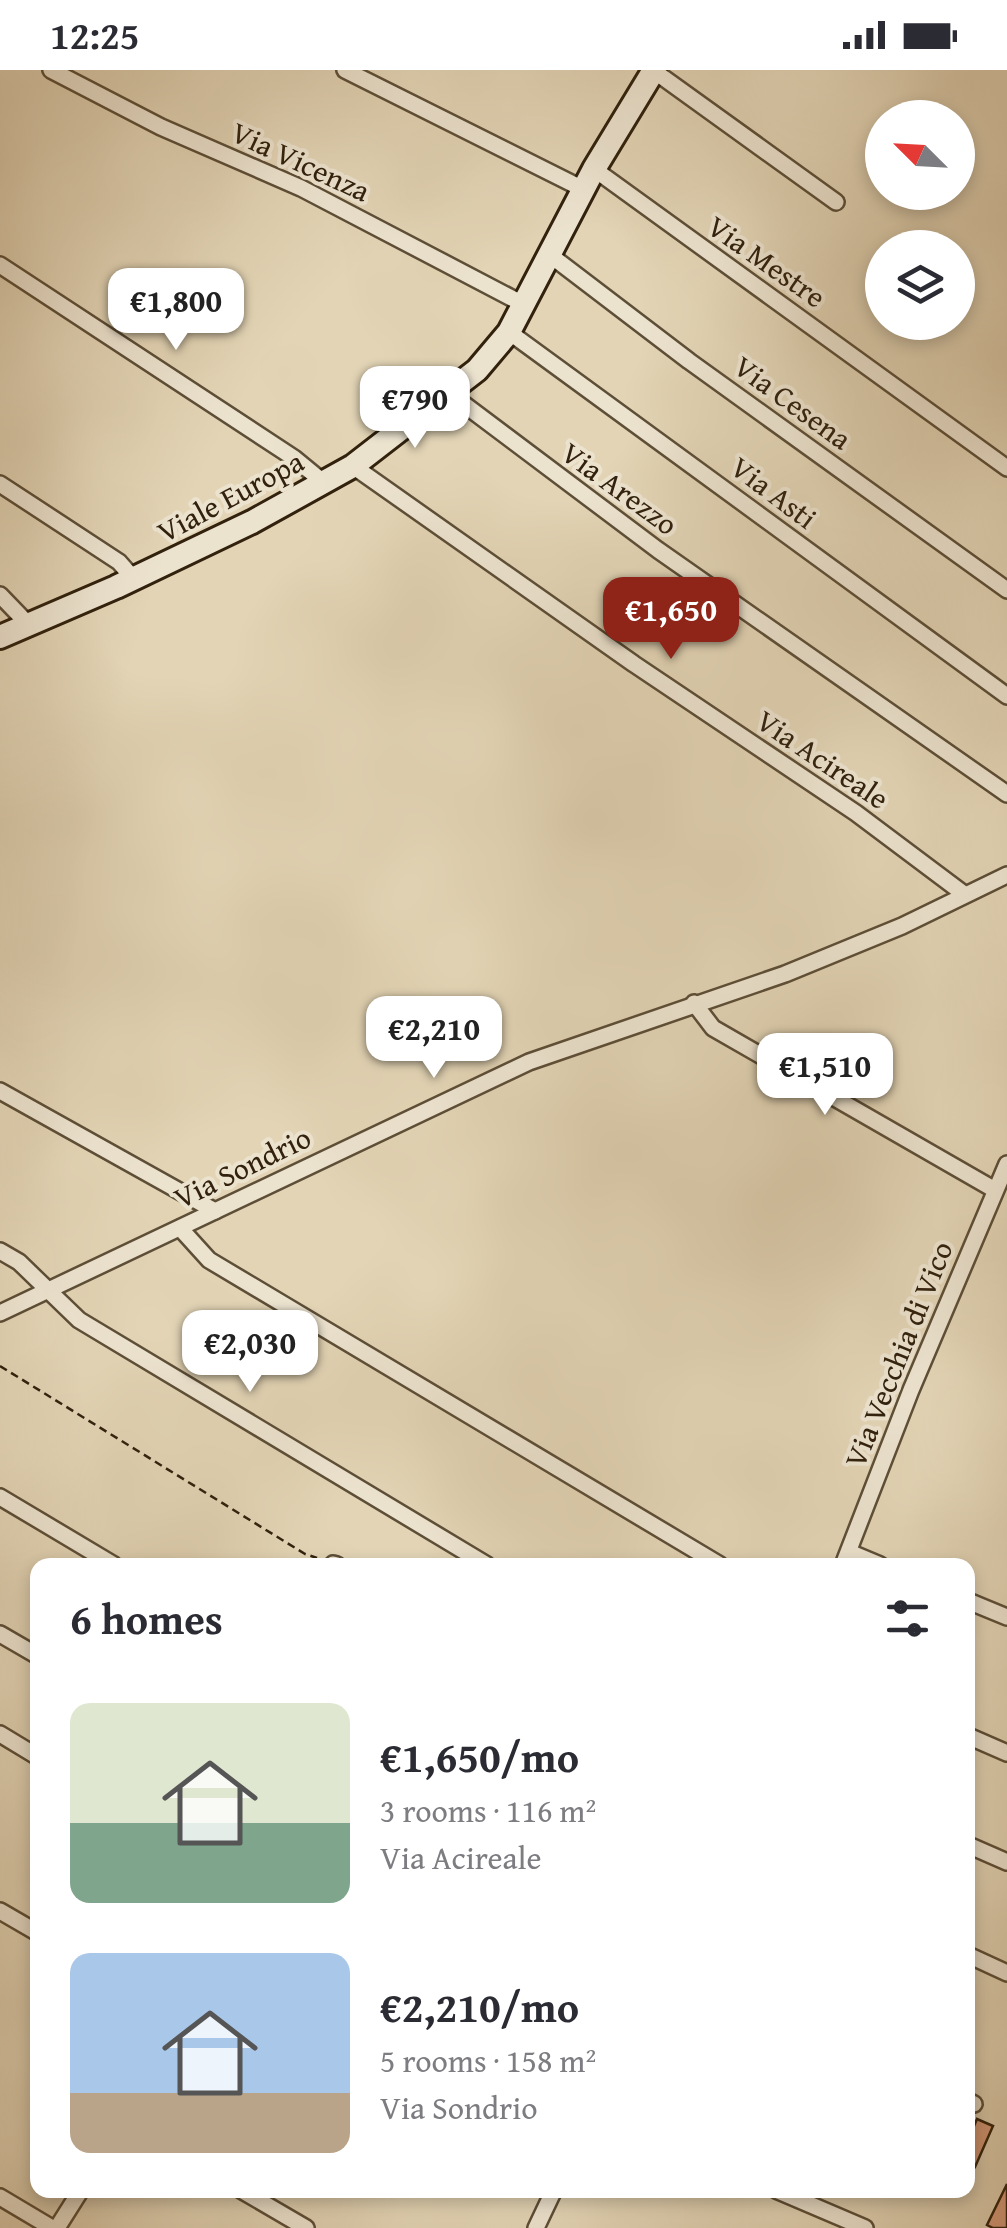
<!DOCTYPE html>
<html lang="en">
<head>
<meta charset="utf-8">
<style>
  :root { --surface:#fff; --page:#f2f2f3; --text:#2b2b33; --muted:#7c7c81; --accent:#8f2418 }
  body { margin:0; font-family:"Gentium Book Plus",serif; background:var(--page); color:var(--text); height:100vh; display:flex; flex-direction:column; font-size:38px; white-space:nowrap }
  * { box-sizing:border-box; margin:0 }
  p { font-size:32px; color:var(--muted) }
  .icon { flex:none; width:55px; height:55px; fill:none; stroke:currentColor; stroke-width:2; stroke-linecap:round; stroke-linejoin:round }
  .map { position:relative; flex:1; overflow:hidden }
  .drawer { position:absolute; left:30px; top:1488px; width:945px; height:640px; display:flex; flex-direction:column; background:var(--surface); border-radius:20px; box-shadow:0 5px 15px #0003 }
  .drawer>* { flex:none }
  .needle { width:65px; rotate:294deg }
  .tools { position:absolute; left:865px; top:30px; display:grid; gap:20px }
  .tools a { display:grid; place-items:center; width:110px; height:110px; border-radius:50%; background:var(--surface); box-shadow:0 5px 15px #0003; font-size:50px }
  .price { position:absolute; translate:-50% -85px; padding:0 22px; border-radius:20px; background:#fff; color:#222; font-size:32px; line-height:65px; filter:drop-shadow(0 2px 5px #0008) }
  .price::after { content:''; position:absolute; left:50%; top:60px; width:30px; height:22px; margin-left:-15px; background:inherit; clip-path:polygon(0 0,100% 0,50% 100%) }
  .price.active { background:var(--accent); color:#fff }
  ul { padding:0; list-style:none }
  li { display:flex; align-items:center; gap:30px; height:250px; padding:0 40px }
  li span { display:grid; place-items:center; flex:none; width:280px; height:200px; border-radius:20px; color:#555 }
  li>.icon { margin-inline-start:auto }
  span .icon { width:120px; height:120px; fill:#fffc; stroke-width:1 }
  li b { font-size:42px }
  h2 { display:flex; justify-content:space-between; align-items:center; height:120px; padding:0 40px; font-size:42px }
  .status { display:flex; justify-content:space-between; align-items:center; height:70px; padding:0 50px; background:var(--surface); direction:ltr }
  .status svg { height:28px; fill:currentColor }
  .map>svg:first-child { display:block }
</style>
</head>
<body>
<div class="status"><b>12:25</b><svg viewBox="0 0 49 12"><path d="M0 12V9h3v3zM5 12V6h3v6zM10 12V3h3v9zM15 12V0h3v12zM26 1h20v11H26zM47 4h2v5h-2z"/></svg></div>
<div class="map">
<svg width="1007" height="2158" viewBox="0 0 1007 2158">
  <rect width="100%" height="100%" fill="#e2d4b5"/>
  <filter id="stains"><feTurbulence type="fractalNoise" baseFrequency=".002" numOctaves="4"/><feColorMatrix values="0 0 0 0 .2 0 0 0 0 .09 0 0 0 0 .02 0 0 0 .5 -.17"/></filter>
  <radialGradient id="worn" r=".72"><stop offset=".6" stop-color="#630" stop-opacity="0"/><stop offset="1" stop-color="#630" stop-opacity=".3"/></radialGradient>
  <g fill="#d79c7c" stroke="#31210d" stroke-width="2.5">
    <polygon points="977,2049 993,2056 975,2097 968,2093 968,2070"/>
    <polygon points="1007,2114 1007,2158 993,2158 987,2155"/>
  </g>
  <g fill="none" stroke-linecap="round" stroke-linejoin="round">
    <g stroke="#5d4e37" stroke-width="20">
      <g id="street">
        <polyline points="51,0 161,57 301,118 525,235"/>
        <polyline points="345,0 583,119"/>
        <polyline points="654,1 836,132"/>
        <polyline points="594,99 1007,398"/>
        <polyline points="550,185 689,291 1007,520"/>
        <polyline points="0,195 294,388 322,411"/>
        <polyline points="509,262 1007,626"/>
        <polyline points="449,323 658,480 1007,724"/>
        <polyline points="353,396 634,594 856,743 964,824"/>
        <polyline points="0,414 119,492 134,509"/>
        <polyline points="0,525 29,555"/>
        <polyline points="694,933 713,958 995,1120"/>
        <polyline points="0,1021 215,1141"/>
        <polyline points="180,1158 209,1190 720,1495"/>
        <polyline points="0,1181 19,1192 79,1250 487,1495"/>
        <polyline points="0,1243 529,992 785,904 902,856 1007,805"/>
        <polyline points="0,1427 114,1495"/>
        <polyline points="849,1482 880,1495"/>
        <polyline points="333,1494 337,1495"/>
        <polyline points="843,1495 911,1320 1007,1094"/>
        <polyline points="968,1531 1007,1547"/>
        <polyline points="0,1564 38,1586"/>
        <polyline points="0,1664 38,1687"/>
        <polyline points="968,1666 1007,1683"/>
        <polyline points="968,1775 1007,1792"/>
        <polyline points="0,1841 38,1863"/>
        <polyline points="968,1885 1007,1903"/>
        <polyline points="968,2031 974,2034"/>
        <polyline points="241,2120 306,2158"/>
        <polyline points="776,2120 865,2158"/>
        <polyline points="0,2127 52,2158"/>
        <polyline points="57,2158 81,2120"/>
        <polyline points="536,2158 554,2120"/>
      </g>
    </g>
    <g stroke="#31210d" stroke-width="28">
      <polyline id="secondary" points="0,567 116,517 252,452 353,396 477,300 509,262 594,99 654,0"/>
    </g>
    <polyline stroke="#31210d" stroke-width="2.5" stroke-dasharray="8 5" stroke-linecap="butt" points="0,1296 305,1484 317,1488"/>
    <use href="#street" stroke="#ece3cf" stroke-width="15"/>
    <use href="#secondary" stroke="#ece3cf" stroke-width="22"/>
  </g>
  <g text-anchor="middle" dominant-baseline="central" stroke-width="8" stroke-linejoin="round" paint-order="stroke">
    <g font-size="30" fill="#31210d" stroke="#ece3cf">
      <text transform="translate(301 91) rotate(25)">Via Vicenza</text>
      <text transform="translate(767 191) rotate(35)">Via Mestre</text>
      <text transform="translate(793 332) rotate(36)">Via Cesena</text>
      <text transform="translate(620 418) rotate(36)">Via Arezzo</text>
      <text transform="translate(774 422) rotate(37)">Via Asti</text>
      <text transform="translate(230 426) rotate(-28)">Viale Europa</text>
      <text transform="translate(823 689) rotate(34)">Via Acireale</text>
      <text transform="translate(242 1097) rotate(-26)">Via Sondrio</text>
      <text transform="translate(898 1284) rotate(-68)">Via Vecchia di Vico</text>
    </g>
  </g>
  <rect width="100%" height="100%" filter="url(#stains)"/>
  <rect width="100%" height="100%" fill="url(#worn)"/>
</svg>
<div class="tools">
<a><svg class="needle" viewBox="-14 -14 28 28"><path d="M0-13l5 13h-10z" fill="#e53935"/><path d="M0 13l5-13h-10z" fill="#7c7c81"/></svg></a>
<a><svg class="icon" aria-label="layers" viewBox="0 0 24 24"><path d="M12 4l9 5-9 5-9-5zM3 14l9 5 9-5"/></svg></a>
</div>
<b class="price" style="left:176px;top:283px">€1,800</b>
<b class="price" style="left:415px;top:381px">€790</b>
<b class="price active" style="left:671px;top:592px">€1,650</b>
<b class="price" style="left:434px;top:1011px">€2,210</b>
<b class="price" style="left:825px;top:1048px">€1,510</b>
<b class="price" style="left:250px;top:1325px">€2,030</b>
<section class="drawer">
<h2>6 homes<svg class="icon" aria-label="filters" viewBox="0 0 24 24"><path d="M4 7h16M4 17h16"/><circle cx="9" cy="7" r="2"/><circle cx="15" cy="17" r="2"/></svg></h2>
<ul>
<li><span style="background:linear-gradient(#dfe7d0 60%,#7fa58c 0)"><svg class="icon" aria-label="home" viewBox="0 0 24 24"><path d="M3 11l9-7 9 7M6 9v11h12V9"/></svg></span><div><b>€1,650/mo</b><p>3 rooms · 116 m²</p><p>Via Acireale</p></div></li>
<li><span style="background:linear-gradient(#a9c7e8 70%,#b9a48a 0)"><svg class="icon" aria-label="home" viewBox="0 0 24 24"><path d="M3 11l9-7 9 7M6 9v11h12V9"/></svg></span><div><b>€2,210/mo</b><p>5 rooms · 158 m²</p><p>Via Sondrio</p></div></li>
</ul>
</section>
</div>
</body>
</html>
